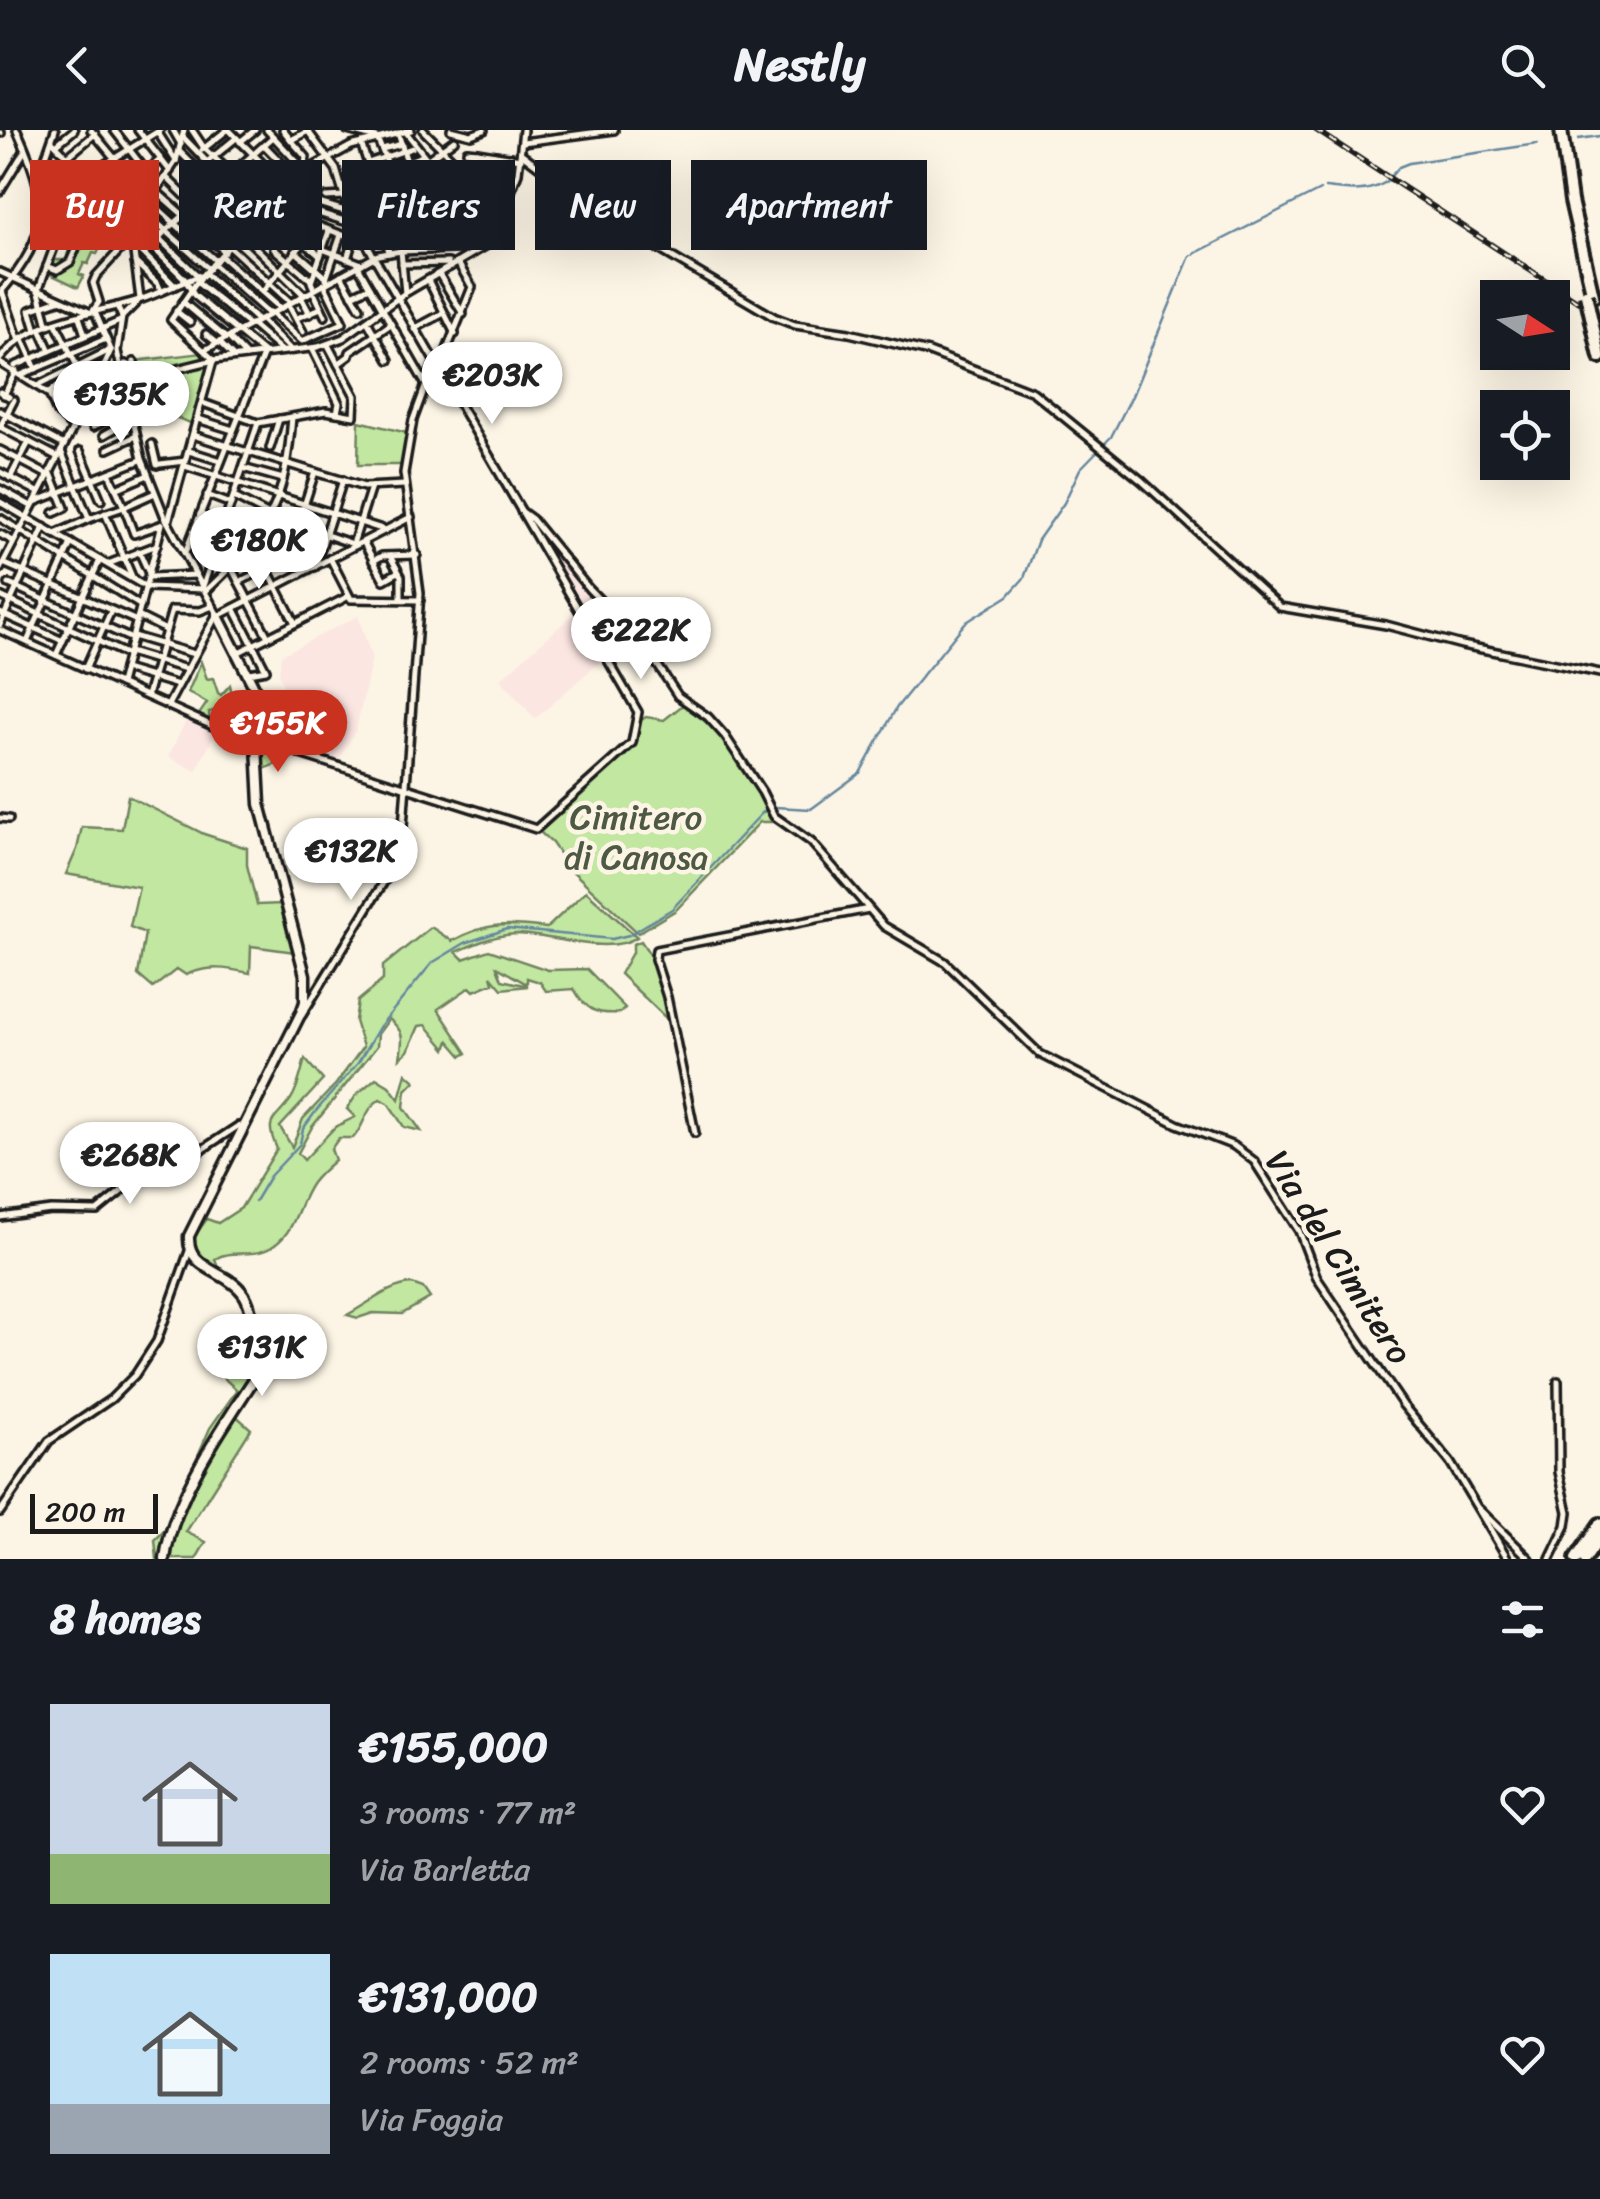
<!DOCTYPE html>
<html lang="en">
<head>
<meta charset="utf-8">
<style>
  :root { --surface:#171b24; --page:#242831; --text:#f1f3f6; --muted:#9ea1a6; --accent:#c8321e }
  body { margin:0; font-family:Sriracha,sans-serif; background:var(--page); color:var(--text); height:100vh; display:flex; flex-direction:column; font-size:38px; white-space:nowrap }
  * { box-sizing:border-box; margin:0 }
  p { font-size:32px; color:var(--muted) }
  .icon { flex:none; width:55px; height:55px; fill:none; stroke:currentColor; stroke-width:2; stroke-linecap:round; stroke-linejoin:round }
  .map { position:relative; height:1429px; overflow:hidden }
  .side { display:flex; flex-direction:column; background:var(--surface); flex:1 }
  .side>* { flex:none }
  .guide { position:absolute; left:30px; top:30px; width:1000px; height:90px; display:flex; gap:20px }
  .needle { width:65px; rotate:102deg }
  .fabs { position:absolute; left:1480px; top:150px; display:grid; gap:20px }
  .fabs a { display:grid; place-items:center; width:90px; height:90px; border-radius:0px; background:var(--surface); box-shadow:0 10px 40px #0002; font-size:50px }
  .scale { position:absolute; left:30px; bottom:25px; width:128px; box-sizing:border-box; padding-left:10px; border:5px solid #1c1c1c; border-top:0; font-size:28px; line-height:35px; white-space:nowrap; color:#1c1c1c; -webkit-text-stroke:8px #fcf5e5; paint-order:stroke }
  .price { position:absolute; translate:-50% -85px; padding:0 22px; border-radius:35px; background:#fff; color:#222; font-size:32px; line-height:65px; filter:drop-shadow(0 2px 5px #0008) }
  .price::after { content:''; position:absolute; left:50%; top:60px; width:30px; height:22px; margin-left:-15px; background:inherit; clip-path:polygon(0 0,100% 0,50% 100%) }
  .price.on { background:var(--accent); color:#fff }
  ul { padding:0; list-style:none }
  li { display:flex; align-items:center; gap:30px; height:250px; padding:0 50px }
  li span { display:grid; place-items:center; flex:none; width:280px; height:200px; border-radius:0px; color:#555 }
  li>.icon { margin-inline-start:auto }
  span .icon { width:120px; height:120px; fill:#fffc; stroke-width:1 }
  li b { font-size:42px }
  h2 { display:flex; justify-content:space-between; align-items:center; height:120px; padding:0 50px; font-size:42px }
  .tag { padding:0 35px; border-radius:0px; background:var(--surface); box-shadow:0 10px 40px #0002; font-size:35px; line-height:90px }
  .tag.on { background:var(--accent); color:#fff }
  header { display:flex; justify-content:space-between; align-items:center; height:130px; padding:0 50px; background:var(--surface); font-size:45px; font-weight:800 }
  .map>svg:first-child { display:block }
</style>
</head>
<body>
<header><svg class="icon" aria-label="back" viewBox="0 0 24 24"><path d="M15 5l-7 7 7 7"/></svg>Nestly<svg class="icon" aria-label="search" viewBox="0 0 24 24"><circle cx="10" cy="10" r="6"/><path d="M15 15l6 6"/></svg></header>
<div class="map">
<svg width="1600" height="1429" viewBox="0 0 1600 1429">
  <rect width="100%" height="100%" fill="#fcf5e5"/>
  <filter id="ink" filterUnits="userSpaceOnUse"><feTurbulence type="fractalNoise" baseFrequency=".01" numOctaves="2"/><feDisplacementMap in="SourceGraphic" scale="20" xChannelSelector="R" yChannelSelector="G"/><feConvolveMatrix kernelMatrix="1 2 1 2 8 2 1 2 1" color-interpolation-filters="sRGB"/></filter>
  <g filter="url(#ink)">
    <g fill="#fce6e2">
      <polygon points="536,397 604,479 591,493 534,399"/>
      <polygon points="576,482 603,529 535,589 500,549"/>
      <polygon points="358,486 372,528 356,600 336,635 304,623 294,615 285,595 295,586 279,545 281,525"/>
      <polygon points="187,588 216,602 196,641 168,627"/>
    </g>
    <g fill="#c2e7a1" stroke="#6f825e" stroke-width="2.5">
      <polygon points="85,56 113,84 121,85 122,88 85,85 83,91 113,93 97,124 93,123 88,134 84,133 79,144 84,146 78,157 50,144 55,130 66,130 73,104 71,102 78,92 59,88 62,64 66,61 72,67"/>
      <polygon points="202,223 208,242 193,294 175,287 173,274 133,278 125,232"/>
      <polygon points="359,291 407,303 402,335 358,335"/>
      <polygon points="201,532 207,549 213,548 218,563 221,565 230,555 235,577 209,582 210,590 198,586 207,573 188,562"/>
      <path d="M684 574C711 594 731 616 748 644 759 661 766 677 778 692H760L676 780 638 803 569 738 552 713 540 702 635 614 638 592 646 587 664 590Z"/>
      <polygon points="270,587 298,625 262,640 260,591"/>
      <path d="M128 666 204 704 247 718V735L257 775 282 774 295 822 251 816 250 843C226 838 209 835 186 845L177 839 153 858 138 845 145 803 130 797 139 757 66 744 77 719 82 697 122 699Z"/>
      <path d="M586 761 637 807C610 826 549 805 518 804 497 804 474 814 456 822L463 829 489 820 548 840 587 839 625 878 620 883C596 885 586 880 574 859L546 861 540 852 527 848V854L497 837 502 850 528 856 502 859 491 846 493 853 474 861 470 857 438 879 467 923 462 926 449 911 446 919 426 895 419 896 408 921 400 928C403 909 405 902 389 889L378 904 377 916 312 997 298 1023 304 1030 335 997 355 987 347 979 357 964 376 948 389 956 399 969 406 943 415 951 406 960 404 977 421 1001 404 997 389 974 380 969C364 980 365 996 353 1008H339L331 1019 335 1030C327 1037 318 1045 312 1053 298 1073 296 1099 276 1114 255 1131 233 1117 215 1129L219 1139 194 1120 193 1108 207 1089 218 1093 241 1078 277 1019C263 987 275 993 291 969 298 959 301 942 305 929L323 950 280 997 292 1017 303 989 336 954 363 917 355 891 358 871 383 850V836L431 797 452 811C487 792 508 793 547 798Z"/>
      <polygon points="641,811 653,829 670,892 620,844 633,821 633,814"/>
      <path d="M412 1154 423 1158 430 1168 402 1184 373 1183 358 1188 347 1185C368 1174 390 1155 412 1154Z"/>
      <polygon points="235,1224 254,1238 208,1313 177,1381 162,1429 157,1429 155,1410 165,1400 210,1298 237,1260 216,1241 228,1228 234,1231"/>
      <path d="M234 1284 251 1299 186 1402 206 1412 196 1429H169C175 1382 208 1324 234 1284Z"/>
    </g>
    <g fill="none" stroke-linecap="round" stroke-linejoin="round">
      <g stroke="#65869e" stroke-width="2.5">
        <polyline points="1578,9 1600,6"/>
        <polyline points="1391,46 1399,37 1409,33 1537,14"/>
        <path d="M1325 58C1348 61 1370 64 1389 50"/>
        <polyline points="255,1071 270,1046 300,1014 303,999 316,981 358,933 380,896 432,833 465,813 507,799 612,809 629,805 672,779 763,682 775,677 811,679 860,643 897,577 965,493 1008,466 1024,448 1038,410 1064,373 1080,339 1111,307 1132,266 1190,126 1320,60"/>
      </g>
      <g stroke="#1c1c1c" stroke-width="12">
        <g id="minor">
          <polyline points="91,0 149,70 216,131"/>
          <polyline points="114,0 146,41"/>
          <polyline points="138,0 170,41"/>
          <polyline points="173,0 181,14"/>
          <polyline points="192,0 204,18 250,61"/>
          <polyline points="229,0 284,55"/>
          <polyline points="267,0 298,33 300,44 305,47 310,44 311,38 351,16 411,0"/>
          <polyline points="283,0 291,10"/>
          <polyline points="347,0 377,8 407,81 401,121 405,163"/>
          <polyline points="423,0 504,81"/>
          <polyline points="451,0 471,5 484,0"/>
          <polyline points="405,1 490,109"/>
          <polyline points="0,3 1,3"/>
          <polyline points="158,3 176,31"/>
          <polyline points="398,3 434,120"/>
          <polyline points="184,8 258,85"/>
          <polyline points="52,11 133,95"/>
          <polyline points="240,12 255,0"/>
          <polyline points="523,12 614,0"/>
          <polyline points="56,15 74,0"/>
          <polyline points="264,15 292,44"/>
          <polyline points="382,19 402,14"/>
          <polyline points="202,20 227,0"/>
          <polyline points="467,21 477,22"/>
          <polyline points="180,22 251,93"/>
          <polyline points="522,24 611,91 774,187 795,195 849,203 929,222 1033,262 1142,351 1280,477 1386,495 1462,515 1600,543"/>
          <polyline points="427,30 454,10"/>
          <polyline points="207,32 235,9"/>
          <polyline points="368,33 412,18"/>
          <polyline points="305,34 306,27 291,10 308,1"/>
          <polyline points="462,38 477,22 521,29"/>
          <polyline points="372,44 422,26"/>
          <polyline points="166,47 233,113"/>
          <polyline points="38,49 55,0"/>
          <polyline points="354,50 372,46 361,13"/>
          <polyline points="37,52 95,4"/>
          <polyline points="134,52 161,29"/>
          <polyline points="0,61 25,20"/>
          <polyline points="156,61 225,122"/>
          <polyline points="279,61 296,76 357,95"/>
          <polyline points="435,62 441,83"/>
          <polyline points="102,63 125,42"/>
          <polyline points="201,64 304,165"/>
          <polyline points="299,67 351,83"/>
          <polyline points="326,67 344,66"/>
          <polyline points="272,69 292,86 367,114"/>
          <polyline points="346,73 413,51 452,29"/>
          <polyline points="41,74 160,0"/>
          <polyline points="116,78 137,57"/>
          <polyline points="265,78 320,126"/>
          <polyline points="144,81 209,139"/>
          <polyline points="469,82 511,27"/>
          <polyline points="292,86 300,61 297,48"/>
          <polyline points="257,87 283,109"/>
          <polyline points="353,87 474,50 494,25"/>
          <polyline points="139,89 198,146"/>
          <polyline points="383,94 389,123"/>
          <polyline points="133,98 184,148 194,165 264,223 185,423"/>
          <polyline points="361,100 406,87 466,79"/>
          <polyline points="428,102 465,97 469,119"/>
          <polyline points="230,117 290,172"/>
          <polyline points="274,119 311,150"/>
          <polyline points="322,119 362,134"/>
          <polyline points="313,120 318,96"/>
          <polyline points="295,121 327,149"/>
          <polyline points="142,122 273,7"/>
          <polyline points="142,122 175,156"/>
          <polyline points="221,126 280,178"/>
          <polyline points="347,129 353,110"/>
          <polyline points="135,132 158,154 161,161"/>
          <polyline points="213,134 269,184"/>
          <polyline points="402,134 448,133 450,137"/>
          <polyline points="47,136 57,140 70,132 77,116 104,101"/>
          <polyline points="358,136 426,255"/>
          <polyline points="0,142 89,182"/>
          <polyline points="205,143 257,190"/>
          <polyline points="439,144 463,184"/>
          <polyline points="341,145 360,178"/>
          <polyline points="326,149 341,105"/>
          <polyline points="428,150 455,204"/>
          <polyline points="198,153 249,195"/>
          <polyline points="314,159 311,152 329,101"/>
          <polyline points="2,161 18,208"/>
          <polyline points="38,161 64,90"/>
          <polyline points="263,161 304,112"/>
          <polyline points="39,162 48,196"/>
          <path d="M0 163C53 102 48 70 17 0"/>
          <polyline points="315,165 325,186"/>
          <polyline points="352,165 370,157"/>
          <polyline points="301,167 310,184"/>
          <polyline points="140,169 132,107 134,95 176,31 184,0"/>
          <polyline points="183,172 226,208"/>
          <polyline points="288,174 303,202"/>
          <polyline points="117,176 122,187 117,221 142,329 165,387 218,486 411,387"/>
          <polyline points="93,181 99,172 93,153 96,146 132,107"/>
          <polyline points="176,181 190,192"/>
          <polyline points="95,182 111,220"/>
          <polyline points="271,183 302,211 343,193 324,154"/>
          <polyline points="79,187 85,205"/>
          <polyline points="122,187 138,171"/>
          <polyline points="297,188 321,178"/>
          <polyline points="260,189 291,220"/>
          <polyline points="367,191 389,230"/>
          <polyline points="56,194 77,236"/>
          <polyline points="251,194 282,221"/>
          <polyline points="40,199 50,221"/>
          <polyline points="414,199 444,183"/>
          <polyline points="36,200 30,180 59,170"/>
          <polyline points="206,204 217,213"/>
          <polyline points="22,207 36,239"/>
          <polyline points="228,207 246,226"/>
          <polyline points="219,212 234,227"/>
          <polyline points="312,218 339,273 337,283"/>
          <polyline points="205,220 378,125 401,121 480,118"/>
          <path d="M0 229C32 187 94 185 142 169 162 162 181 152 200 146"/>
          <polyline points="214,230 171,190 197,152 300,37"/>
          <polyline points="442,232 472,157 458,133"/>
          <polyline points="0,233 49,264 79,277 88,271 111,220"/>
          <polyline points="125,234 135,237"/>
          <polyline points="338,234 349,226 350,222 391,194"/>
          <polyline points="15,236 120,191"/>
          <polyline points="21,245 106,209"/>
          <polyline points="37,256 108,221"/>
          <polyline points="0,262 9,267"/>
          <polyline points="49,263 83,236"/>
          <polyline points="4,265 16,241"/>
          <polyline points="63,268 99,237"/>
          <polyline points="88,271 124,252 214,230 318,217 343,208 405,163 487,115 497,98 518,43 523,0"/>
          <polyline points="203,273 258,293 326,281 354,286 355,266 328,215"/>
          <polyline points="130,280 152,277"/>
          <polyline points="0,281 64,315"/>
          <polyline points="86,287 127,264"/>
          <polyline points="198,289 233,300"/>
          <polyline points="0,297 58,327"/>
          <polyline points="0,297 14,270"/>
          <polyline points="93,297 140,271 134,232"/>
          <polyline points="104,305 132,289"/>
          <polyline points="193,305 244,321"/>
          <polyline points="152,314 157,335"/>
          <polyline points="270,318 279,289"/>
          <polyline points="108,319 136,306"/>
          <polyline points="0,320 48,345"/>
          <polyline points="80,321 101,370"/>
          <polyline points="189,321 221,331"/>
          <polyline points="249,322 364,357 405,355"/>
          <polyline points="160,334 186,331"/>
          <polyline points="185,336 385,400"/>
          <polyline points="243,338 283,349"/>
          <polyline points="50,341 65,378 54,383"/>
          <polyline points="0,342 38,362"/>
          <polyline points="10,348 29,312"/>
          <polyline points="0,359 31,376"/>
          <polyline points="116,359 148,345"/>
          <polyline points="155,363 124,377 134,404 160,395"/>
          <polyline points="207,365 231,374"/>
          <polyline points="234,367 271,386 356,415"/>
          <polyline points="0,372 146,457 204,459"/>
          <polyline points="35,372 141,330"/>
          <polyline points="521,381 532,389 589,459 645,516 678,566 708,587 725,606 762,662 774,686 811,712 884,796 945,832 1040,924 1177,994 1234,1016 1254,1031 1299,1101 1317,1148 1403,1275 1450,1332 1508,1429"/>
          <polyline points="105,383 133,449"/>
          <polyline points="200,384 258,408"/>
          <polyline points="0,388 141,476"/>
          <polyline points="89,389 124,377 109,343"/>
          <polyline points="168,392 213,231"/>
          <polyline points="0,404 13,411"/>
          <polyline points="55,404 89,389 61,321"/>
          <polyline points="364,413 384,450 398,442"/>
          <polyline points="254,414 295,493"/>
          <polyline points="353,414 371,357"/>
          <polyline points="217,415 235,434"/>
          <polyline points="139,421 148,441"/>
          <polyline points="390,426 401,446 401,469"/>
          <polyline points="330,428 351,469 420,470"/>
          <polyline points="373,431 382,426 417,425"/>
          <polyline points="3,433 137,491"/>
          <polyline points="108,434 157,415"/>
          <polyline points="231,437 268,507"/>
          <polyline points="315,437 343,350"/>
          <polyline points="0,439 73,298 57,282 49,264"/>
          <polyline points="150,447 196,445"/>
          <polyline points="239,452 287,428 315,342"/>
          <polyline points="9,454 132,509"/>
          <polyline points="203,456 258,293"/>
          <path d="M206 461C269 401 285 376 292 287"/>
          <polyline points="0,466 128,525"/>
          <polyline points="234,478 266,540 249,543"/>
          <polyline points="0,483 63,511"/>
          <polyline points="138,486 166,500"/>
          <polyline points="0,495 44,397"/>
          <polyline points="0,500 257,616"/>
          <polyline points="133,506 194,524"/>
          <polyline points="27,512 71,413"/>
          <polyline points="129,522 186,539"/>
          <polyline points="237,523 349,466"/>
          <polyline points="56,525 100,430"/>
          <polyline points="85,539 111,481"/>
          <polyline points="124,539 178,555"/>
          <polyline points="120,554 162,394"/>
          <polyline points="256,561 287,613 300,624 536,699 632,613 638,582 374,127 347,76 336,39 307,0"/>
          <polyline points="147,566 172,480 200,481 213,476"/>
          <polyline points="168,575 217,484"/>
          <polyline points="0,688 9,689"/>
          <polyline points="302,885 401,724 420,463 404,343 413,290 433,236"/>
          <polyline points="695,1003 667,867 655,829 656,820 869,779"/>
          <polyline points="0,1087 51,1080 97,1081 155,1034 186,1030 238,996 244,996"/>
          <polyline points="1479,1379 1530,1429"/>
          <polyline points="0,1382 49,1311 111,1269 135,1245 157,1211 189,1121"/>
          <polyline points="1550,1429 1566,1396 1568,1382 1559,1342 1558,1251"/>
        </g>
      </g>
      <g stroke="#1c1c1c" stroke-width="15">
        <path id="major" d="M165 1429C173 1368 221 1300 254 1249 260 1235 257 1223 254 1209 252 1194 252 1174 242 1162 226 1140 187 1140 189 1106L301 883 305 872V845L260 674 254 557 218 486"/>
      </g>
      <g stroke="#1c1c1c" stroke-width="18">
        <g id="highway">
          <polyline points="1561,0 1571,71 1593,166"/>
          <polyline points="1594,200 1600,227"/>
          <polyline points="1576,1429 1600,1394"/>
          <polyline points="1585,1429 1600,1407"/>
        </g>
      </g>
      <use href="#minor" stroke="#fcf5e5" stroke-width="5"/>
      <use href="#major" stroke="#fcf5e5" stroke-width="8"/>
      <use href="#highway" stroke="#fcf5e5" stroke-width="10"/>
      <g stroke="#1c1c1c" stroke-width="6">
        <polyline id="rail" points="1316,0 1600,186"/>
      </g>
      <use href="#rail" stroke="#fcf5e5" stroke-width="2.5" stroke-dasharray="8" stroke-linecap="butt"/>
      <g stroke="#1c1c1c" stroke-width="18" stroke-linecap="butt">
        <polyline id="highway-bridge" points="1586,164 1594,200"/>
      </g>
      <use href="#highway-bridge" stroke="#fcf5e5" stroke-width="10"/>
    </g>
  </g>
  <g text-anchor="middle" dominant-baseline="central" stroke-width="9" stroke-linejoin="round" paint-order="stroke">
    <g font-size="35" fill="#4e5944" stroke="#fcf5e5">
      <text x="636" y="687">Cimitero<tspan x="636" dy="40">di Canosa</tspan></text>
    </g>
    <g font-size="35" fill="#1c1c1c" stroke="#fcf5e5">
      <text transform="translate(1339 1127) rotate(58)">Via del Cimitero</text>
    </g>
  </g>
</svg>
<div class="fabs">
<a><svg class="needle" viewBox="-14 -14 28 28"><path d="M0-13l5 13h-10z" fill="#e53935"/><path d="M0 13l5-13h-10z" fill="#9ea1a6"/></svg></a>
<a><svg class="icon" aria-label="locate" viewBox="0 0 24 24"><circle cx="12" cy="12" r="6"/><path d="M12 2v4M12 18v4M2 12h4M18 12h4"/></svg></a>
</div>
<div class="scale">200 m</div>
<b class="price" style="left:492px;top:297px">€203K</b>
<b class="price" style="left:121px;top:316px">€135K</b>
<b class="price" style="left:259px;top:462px">€180K</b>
<b class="price" style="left:641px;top:552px">€222K</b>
<b class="price on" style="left:278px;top:645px">€155K</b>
<b class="price" style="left:351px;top:773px">€132K</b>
<b class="price" style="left:130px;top:1077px">€268K</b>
<b class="price" style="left:262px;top:1269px">€131K</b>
<div class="guide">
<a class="tag on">Buy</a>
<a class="tag">Rent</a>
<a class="tag">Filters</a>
<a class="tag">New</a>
<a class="tag">Apartment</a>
</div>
</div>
<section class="side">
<h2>8 homes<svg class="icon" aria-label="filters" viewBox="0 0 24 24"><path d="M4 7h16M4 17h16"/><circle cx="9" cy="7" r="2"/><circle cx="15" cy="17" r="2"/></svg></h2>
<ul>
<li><span style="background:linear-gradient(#c9d6e8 75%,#8fb573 0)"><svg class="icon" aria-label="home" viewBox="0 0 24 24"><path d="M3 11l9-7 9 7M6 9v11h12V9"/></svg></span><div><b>€155,000</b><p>3 rooms · 77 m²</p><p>Via Barletta</p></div><svg class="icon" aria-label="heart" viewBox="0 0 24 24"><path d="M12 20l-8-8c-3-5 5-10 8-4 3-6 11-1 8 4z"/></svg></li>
<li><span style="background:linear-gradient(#bfe0f5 75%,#9aa5b1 0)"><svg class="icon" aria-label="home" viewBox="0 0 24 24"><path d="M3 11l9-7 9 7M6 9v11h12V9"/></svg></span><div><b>€131,000</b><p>2 rooms · 52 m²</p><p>Via Foggia</p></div><svg class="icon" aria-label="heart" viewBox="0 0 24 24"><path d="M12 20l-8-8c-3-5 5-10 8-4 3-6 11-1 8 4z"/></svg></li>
</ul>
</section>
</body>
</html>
